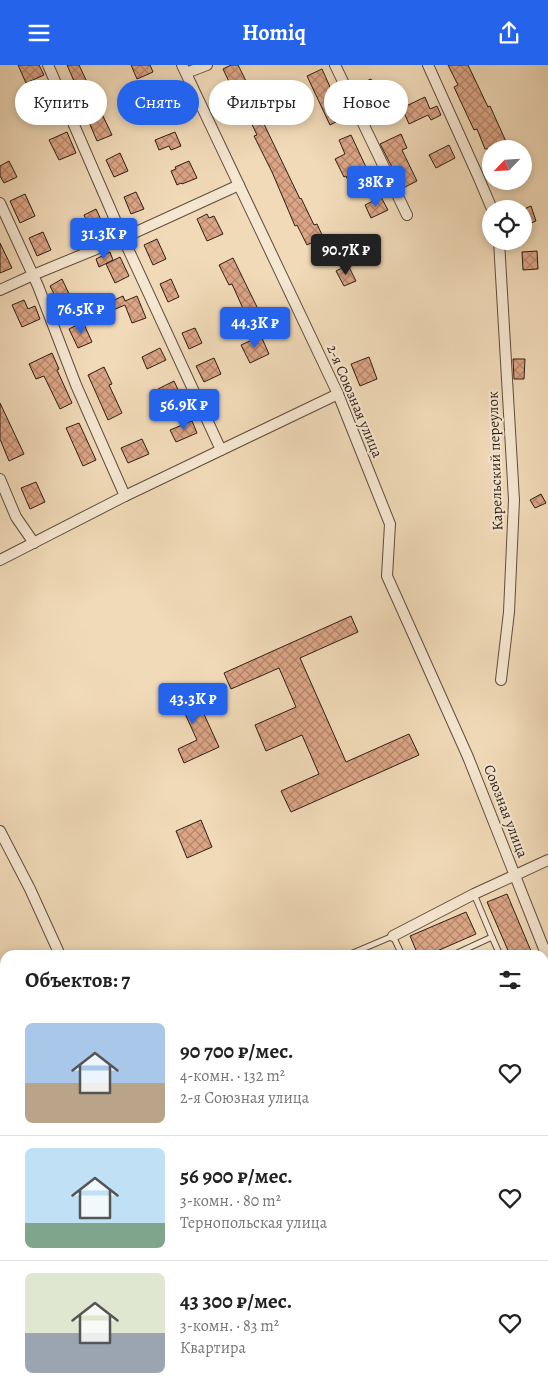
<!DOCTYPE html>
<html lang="ru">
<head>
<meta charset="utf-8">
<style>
  :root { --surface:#fff; --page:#f2f2f2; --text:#222; --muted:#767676; --line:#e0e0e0; --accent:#2563eb }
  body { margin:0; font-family:Alegreya,serif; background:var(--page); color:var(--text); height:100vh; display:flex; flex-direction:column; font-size:19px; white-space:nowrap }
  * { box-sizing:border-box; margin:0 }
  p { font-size:16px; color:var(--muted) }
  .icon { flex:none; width:28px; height:28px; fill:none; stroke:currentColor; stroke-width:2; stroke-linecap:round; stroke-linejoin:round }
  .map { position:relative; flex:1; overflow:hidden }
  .drawer { position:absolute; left:0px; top:885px; width:549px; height:445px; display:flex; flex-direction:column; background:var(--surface); border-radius:15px 15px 0 0; box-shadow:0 2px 8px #0003 }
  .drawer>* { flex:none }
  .top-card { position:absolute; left:15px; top:15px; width:519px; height:45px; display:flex; gap:10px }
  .needle { width:32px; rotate:245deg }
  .controls { position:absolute; left:482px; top:75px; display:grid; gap:10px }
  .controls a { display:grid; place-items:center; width:50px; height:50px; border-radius:50%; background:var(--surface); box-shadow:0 2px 8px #0003; font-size:25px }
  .price { position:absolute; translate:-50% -42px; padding:0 11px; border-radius:5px; background:var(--accent); color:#fff; font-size:16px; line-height:32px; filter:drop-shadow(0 1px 2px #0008) }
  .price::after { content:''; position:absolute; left:50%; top:30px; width:15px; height:11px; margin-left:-8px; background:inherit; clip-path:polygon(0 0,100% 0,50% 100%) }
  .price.current { background:#222; color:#fff }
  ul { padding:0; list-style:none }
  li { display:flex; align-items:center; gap:15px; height:125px; padding:0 25px }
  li+li { border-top:1px solid var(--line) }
  li span { display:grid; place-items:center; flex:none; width:140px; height:100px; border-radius:8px; color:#555 }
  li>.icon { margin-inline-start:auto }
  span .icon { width:60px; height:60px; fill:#fffc; stroke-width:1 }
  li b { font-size:21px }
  h2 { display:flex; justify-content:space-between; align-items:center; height:60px; padding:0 25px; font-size:21px }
  .pill { padding:0 18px; border-radius:22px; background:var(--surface); box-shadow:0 2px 8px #0003; font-size:18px; line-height:45px }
  .pill.current { background:var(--accent); color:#fff }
  header { display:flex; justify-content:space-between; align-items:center; height:65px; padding:0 25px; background:var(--accent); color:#fff; font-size:22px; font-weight:700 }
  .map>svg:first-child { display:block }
</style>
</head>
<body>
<header><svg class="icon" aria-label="menu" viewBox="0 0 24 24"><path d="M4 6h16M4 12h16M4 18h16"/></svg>Homiq<svg class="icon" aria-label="share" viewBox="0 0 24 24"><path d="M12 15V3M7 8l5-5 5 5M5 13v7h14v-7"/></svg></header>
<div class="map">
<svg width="548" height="1330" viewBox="0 0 548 1330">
  <defs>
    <pattern id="building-cross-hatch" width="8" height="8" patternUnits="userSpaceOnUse" patternTransform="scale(1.25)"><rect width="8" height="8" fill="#dca586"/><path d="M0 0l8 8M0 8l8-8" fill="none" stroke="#b3866c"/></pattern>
  </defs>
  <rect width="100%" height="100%" fill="#f1dab8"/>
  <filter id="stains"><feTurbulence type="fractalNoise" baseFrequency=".004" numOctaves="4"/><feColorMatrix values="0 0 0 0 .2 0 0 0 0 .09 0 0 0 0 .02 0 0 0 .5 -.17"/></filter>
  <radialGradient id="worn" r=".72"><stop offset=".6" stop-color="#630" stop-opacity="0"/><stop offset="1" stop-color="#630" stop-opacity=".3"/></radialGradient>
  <g fill="url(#building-cross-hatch)" stroke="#2e1e15">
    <polygon points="18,0 39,0 44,10 26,18"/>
    <polygon points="67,0 79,0 95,34 84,39"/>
    <polygon points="131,0 150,0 153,7 137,14"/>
    <polygon points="231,0 238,0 247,18 233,25 223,4"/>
    <polygon points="448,0 468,0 488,42 490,41 508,81 502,84 485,84 477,64 474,65 454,22 458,20"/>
    <polygon points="322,4 344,53 330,60 307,11"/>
    <polygon points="371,14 382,38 370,43 368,40 365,41 355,21"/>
    <polygon points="47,29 56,49 42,55 33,35"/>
    <polygon points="162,30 168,44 152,51 146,37"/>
    <polygon points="425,32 430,44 437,41 441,50 431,55 428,50 409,59 402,43"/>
    <polygon points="258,41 265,56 263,57 300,134 301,133 314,160 317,159 323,172 307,180 297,160 295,161 272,107 254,71 257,70 246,47"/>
    <polygon points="102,49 112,70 97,76 88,55"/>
    <polygon points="67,67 76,88 59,95 49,75"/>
    <polygon points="175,67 181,81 171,85 169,81 159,85 155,75"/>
    <polygon points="401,69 407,83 402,85 417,116 403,123 380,79"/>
    <polygon points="351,70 372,115 352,124 346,111 344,112 335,94 345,89 339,75"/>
    <polygon points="449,80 455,93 436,103 429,90"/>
    <polygon points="120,88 128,106 114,112 106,95"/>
    <polygon points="9,96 17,112 4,118 0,111 0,101"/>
    <polygon points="189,96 197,113 182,119 181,118 177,120 171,106 176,104 175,102"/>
    <polygon points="136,127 144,144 131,149 124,132"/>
    <polygon points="25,129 35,151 20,158 10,136"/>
    <polygon points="381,132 388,145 371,153 365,140"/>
    <polygon points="531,141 536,156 524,161 524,144"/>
    <polygon points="96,144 104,161 92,167 84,150"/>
    <polygon points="207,149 209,153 214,151 223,169 207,176 197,154"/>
    <polygon points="43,167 51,185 37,191 29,173"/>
    <polygon points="157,174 166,194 153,200 144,180"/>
    <polygon points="0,178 12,203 0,208"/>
    <polygon points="537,186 538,204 523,205 522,187"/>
    <polygon points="110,187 113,195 99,202 96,194"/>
    <polygon points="120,192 129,211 115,218 106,199"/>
    <polygon points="233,193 257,242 245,248 232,219 229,220 219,200"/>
    <polygon points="348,200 356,216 344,221 336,206"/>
    <polygon points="62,214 72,235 60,241 50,221"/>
    <polygon points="171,214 179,232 168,237 160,219"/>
    <polygon points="123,231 125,236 137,231 146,253 132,258 125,240 113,245 110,237"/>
    <polygon points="24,235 28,244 35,241 40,254 22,262 12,240"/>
    <polygon points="83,257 92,277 78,283 69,264"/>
    <polygon points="195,263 202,278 189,284 182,268"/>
    <polygon points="261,271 269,289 250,298 241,280"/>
    <polygon points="160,283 166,295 147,304 142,292"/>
    <polygon points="52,288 59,304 57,305 72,338 60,344 44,311 36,314 29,299"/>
    <polygon points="369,292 377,314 360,321 351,299"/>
    <polygon points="214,293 221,309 204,317 196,301"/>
    <polygon points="513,294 525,294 524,314 514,314"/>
    <polygon points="104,302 112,319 109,320 122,348 108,355 88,310"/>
    <polygon points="174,316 180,329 164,337 158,324"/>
    <polygon points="0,338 24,389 9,396 0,374"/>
    <polygon points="192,356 197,368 176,377 170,365"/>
    <polygon points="79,358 96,395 83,401 66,363"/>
    <polygon points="142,374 149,389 128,398 121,383"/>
    <polygon points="36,417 45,437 30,444 21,423"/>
    <polygon points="541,429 546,438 535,443 530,435"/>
    <polygon points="351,551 358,567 300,593 346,697 409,669 419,690 291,747 281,726 319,709 302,670 266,686 255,660 296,642 279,603 231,624 224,608"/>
    <polygon points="192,623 219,682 184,698 178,684 197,675 182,642 166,649 161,637"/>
    <polygon points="201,755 212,782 187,793 176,766"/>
    <polygon points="507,829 531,886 522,890 510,890 487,837"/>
    <polygon points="466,847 476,869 428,890 418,890 410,871"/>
  </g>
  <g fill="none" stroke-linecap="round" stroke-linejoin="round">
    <g stroke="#5f4d3e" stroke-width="7">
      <g id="service">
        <polyline points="474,829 492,872"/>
        <polyline points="348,890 393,871 402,890"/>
        <polyline points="453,890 492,872 500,890"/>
        <polyline points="544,975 548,973"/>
        <polyline points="544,989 548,999"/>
        <polyline points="544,1149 548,1158"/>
        <polyline points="544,1165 548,1175"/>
        <polyline points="544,1251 548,1249"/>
        <polyline points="392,1325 394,1330"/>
        <polyline points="365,1330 377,1325"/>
      </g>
    </g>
    <g stroke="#5f4d3e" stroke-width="12">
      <g id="minor">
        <polyline points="48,0 123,173 221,385"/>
        <polyline points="182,0 338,329 390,459 387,511 468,692 548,894"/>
        <polyline points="335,0 407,150"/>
        <polyline points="428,0 478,111 492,144"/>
        <polyline points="186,8 207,0"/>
        <polyline points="0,138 38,221 76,320 125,431"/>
        <polyline points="499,176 514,435 509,547 501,615"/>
        <polyline points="0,225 33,210 123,173 239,120"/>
        <polyline points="0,414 16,452 34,478"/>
        <polyline points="0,495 125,431 338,329"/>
        <polyline points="0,766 30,824 60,890"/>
        <polyline points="393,871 474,829 548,795"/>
      </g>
    </g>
    <g stroke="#5f4d3e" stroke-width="16">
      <g id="tertiary">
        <polyline points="544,1218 548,1216"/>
        <polyline points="258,1330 270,1325"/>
      </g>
    </g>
    <use href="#service" stroke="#f6e7d1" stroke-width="5"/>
    <use href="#minor" stroke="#f6e7d1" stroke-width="10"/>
    <use href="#tertiary" stroke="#f6e7d1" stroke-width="14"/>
  </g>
  <g text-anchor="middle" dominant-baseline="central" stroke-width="4" stroke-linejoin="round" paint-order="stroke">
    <g font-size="15" fill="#2e1e15" stroke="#f6e7d1">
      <text transform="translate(355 336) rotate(67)">2-я Союзная улица</text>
      <text transform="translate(495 396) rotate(-92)">Карельский переулок</text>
      <text transform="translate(506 746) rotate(69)">Союзная улица</text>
    </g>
  </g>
  <rect width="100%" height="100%" filter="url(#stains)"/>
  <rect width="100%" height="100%" fill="url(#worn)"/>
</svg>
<div class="controls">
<a><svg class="needle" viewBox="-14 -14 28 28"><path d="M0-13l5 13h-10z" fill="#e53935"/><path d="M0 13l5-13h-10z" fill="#767676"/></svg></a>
<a><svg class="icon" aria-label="locate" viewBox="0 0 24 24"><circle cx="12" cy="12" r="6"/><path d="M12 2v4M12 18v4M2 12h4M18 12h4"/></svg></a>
</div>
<b class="price" style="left:376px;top:143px">38K ₽</b>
<b class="price" style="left:104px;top:195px">31.3K ₽</b>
<b class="price current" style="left:346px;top:211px">90.7K ₽</b>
<b class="price" style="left:81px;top:270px">76.5K ₽</b>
<b class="price" style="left:255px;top:284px">44.3K ₽</b>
<b class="price" style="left:184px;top:366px">56.9K ₽</b>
<b class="price" style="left:193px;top:660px">43.3K ₽</b>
<div class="top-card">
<a class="pill">Купить</a>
<a class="pill current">Снять</a>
<a class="pill">Фильтры</a>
<a class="pill">Новое</a>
</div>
<section class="drawer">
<h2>Объектов: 7<svg class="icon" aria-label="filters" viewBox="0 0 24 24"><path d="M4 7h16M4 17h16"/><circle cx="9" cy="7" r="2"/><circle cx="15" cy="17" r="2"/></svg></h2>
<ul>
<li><span style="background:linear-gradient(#a9c7e8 60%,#b9a48a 0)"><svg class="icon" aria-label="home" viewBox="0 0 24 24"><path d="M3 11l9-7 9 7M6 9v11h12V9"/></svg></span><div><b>90 700 ₽/мес.</b><p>4-комн. · 132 m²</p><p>2-я Союзная улица</p></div><svg class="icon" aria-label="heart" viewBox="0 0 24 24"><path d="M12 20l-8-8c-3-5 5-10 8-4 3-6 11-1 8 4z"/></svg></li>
<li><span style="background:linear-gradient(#bfe0f5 75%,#7fa58c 0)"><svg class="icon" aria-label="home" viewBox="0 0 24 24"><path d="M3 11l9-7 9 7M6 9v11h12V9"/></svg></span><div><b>56 900 ₽/мес.</b><p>3-комн. · 80 m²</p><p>Тернопольская улица</p></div><svg class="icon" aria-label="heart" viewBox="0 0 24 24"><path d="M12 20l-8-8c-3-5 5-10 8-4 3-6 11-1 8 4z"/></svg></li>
<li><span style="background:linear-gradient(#dfe7d0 60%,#9aa5b1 0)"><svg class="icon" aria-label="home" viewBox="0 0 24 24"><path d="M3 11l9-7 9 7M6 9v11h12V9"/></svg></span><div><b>43 300 ₽/мес.</b><p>3-комн. · 83 m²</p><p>Квартира</p></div><svg class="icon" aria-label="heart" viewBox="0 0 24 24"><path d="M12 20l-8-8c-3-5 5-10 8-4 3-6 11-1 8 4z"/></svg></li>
</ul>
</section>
</div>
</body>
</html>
